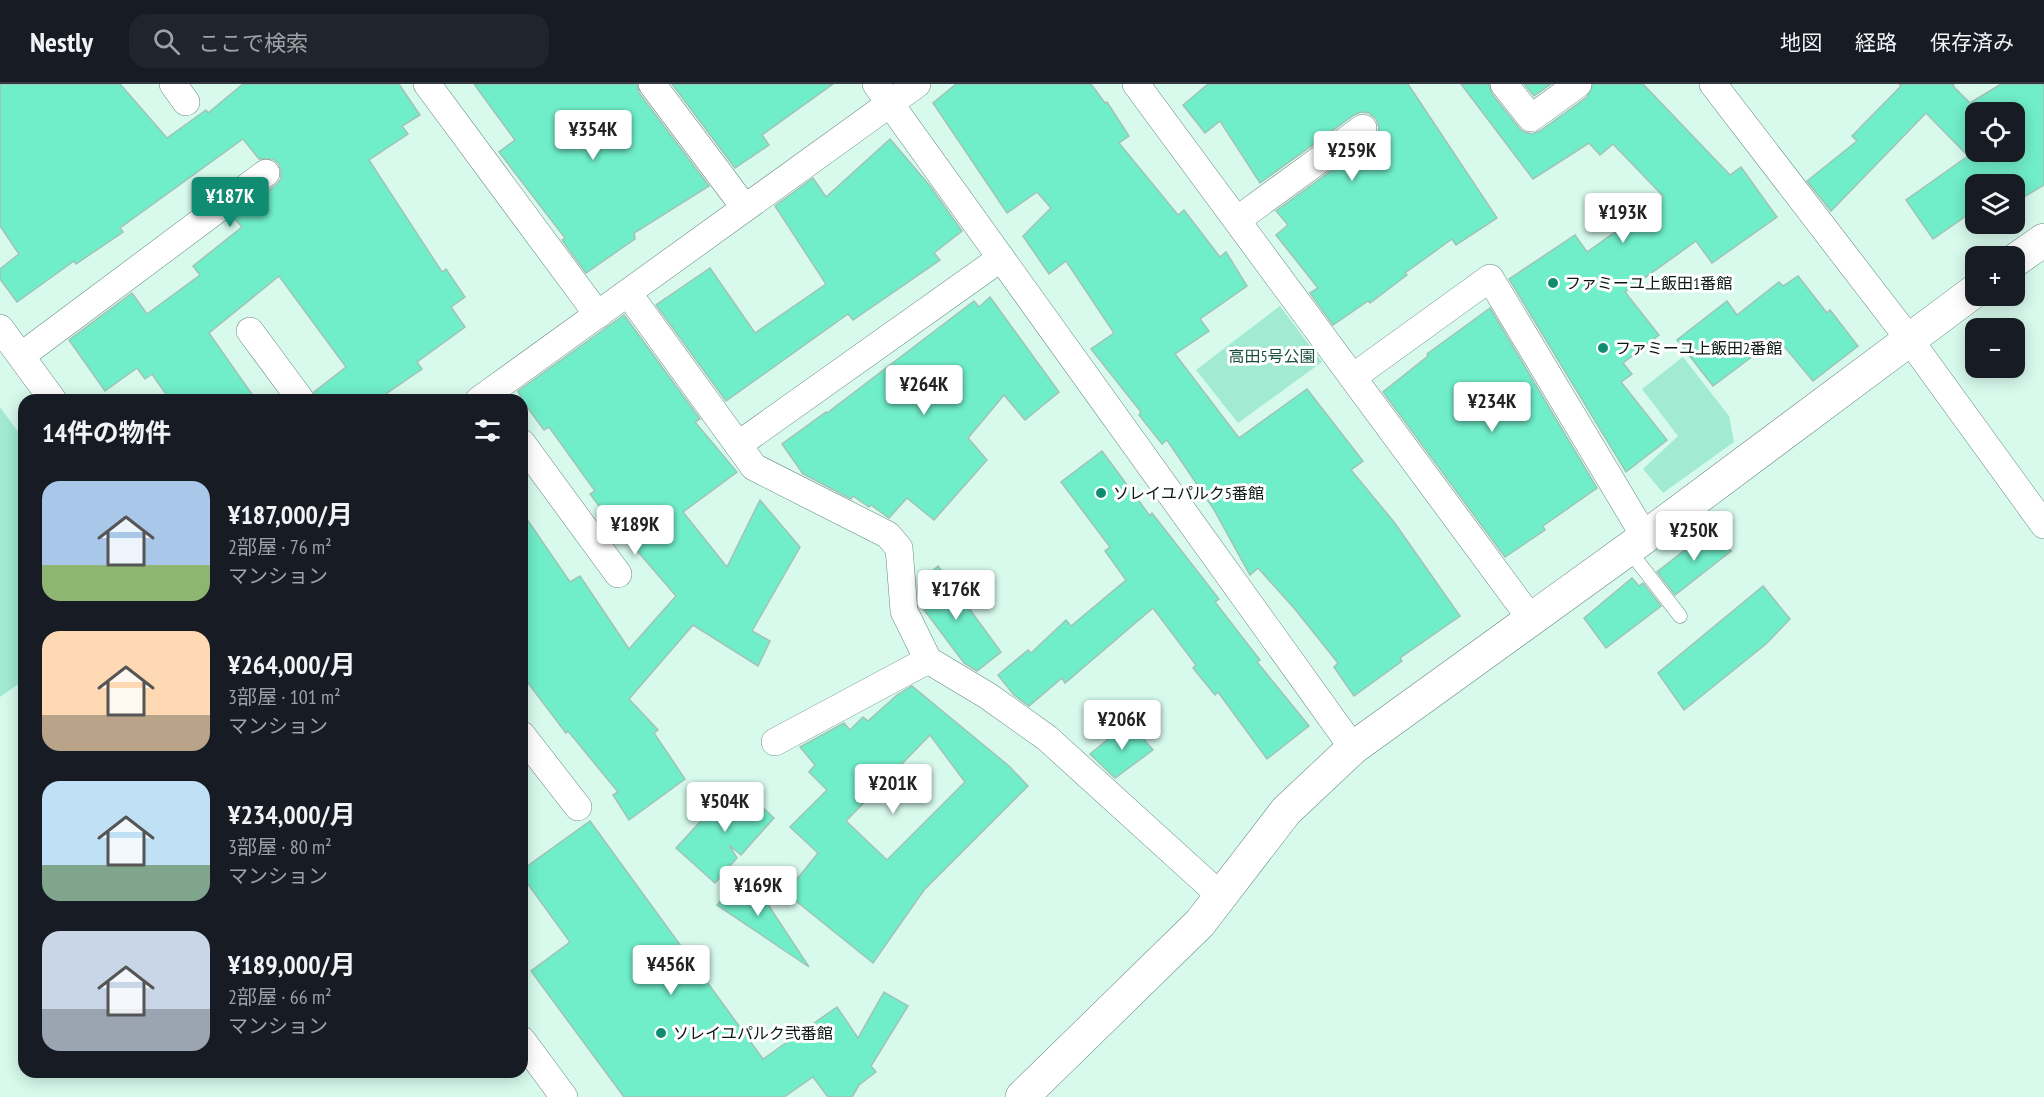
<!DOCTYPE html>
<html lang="ja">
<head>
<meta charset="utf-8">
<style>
  :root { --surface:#171b24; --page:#20242c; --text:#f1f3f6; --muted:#9ea1a6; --line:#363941; --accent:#0f8c71 }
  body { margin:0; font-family:"PT Sans Narrow","Noto Sans JP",sans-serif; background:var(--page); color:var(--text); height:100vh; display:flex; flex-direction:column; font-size:22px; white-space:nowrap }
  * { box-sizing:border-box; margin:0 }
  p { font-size:20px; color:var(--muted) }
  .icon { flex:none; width:33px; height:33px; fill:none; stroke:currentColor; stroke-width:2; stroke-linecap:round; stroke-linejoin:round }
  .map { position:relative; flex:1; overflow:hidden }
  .side { position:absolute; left:18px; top:310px; width:510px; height:684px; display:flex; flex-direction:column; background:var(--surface); border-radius:18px; box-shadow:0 3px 15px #0003 }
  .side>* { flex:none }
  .buttons { position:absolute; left:1965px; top:18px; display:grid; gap:12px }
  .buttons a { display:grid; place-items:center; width:60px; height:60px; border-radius:12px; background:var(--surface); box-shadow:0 3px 15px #0003; font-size:30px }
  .price { position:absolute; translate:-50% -51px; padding:0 14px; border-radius:6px; background:#fff; color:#222; font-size:20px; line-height:39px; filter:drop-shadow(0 2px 3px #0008) }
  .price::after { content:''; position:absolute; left:50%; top:36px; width:18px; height:14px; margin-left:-9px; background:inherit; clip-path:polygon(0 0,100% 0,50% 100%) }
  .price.active { background:var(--accent); color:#fff }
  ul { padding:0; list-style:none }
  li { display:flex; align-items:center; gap:18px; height:150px; padding:0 24px }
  li span { display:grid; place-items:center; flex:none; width:168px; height:120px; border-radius:18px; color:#555 }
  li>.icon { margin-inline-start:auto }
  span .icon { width:72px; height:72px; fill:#fffc; stroke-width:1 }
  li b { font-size:26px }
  h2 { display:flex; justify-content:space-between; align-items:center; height:72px; padding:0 24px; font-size:26px }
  header { display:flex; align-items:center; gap:36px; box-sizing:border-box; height:84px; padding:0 30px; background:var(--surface); border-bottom:2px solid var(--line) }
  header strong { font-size:28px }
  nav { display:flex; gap:33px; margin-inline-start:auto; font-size:21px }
  .search { width:420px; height:54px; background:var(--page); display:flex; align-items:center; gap:15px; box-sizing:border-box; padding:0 21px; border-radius:18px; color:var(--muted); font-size:22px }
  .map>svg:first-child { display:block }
</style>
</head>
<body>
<header>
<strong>Nestly</strong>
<div class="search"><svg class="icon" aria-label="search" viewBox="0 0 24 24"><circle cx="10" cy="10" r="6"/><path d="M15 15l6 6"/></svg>ここで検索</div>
<nav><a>地図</a><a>経路</a><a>保存済み</a></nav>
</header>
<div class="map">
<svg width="2044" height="1013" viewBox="0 0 2044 1013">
  <rect width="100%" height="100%" fill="#d7faed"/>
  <g fill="#a2ead2">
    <polygon points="1280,222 1322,278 1238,339 1196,286"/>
    <polygon points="1683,273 1729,332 1734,358 1663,409 1643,385 1678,352 1642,305"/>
    <polygon points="0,323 24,356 24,596 0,613"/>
  </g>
  <g fill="#70eeca" stroke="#a1c2b7" stroke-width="1.5" fill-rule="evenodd">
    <polygon points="0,0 120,0 167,54 206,26 208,29 243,0 399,0 420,31 402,42 408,50 369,76 442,188 446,185 465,213 451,223 465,243 417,278 422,285 377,316 316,316 314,308 346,283 279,192 209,249 256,316 170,316 152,290 145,295 137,284 105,307 69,256 132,209 147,230 200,191 193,182 242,143 234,134 276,101 281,95 281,87 279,80 273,75 259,75 243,55 120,144 123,148 76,180 74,177 17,218 0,195 0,185 19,170 0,142"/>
    <polygon points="474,0 637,0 639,9 709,102 634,149 635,155 586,189 562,156 565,154 499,68 515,56"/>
    <polygon points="672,0 833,0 762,51 769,61 735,84"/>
    <polygon points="956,0 1091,0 1105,19 1107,18 1129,52 1119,59 1178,131 1184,126 1220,173 1226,168 1247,202 1200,235 1209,247 1175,270 1239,354 1307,305 1363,377 1351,386 1394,438 1460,532 1400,574 1402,577 1354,612 1334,583 1338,579 1294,524 1258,484 1250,491 1213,424 1167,356 1162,360 1139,331 1141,328 1091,265 1114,249 1066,177 1049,190 1023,152 1051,124 1037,108 1007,129 933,19"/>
    <polygon points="1208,0 1408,0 1497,134 1456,161 1452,155 1405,189 1407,191 1370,219 1368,217 1333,241 1310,209 1318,204 1276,151 1288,141 1276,127 1372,57 1378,50 1379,43 1376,35 1369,29 1361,28 1354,31 1260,99 1220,37 1205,49 1183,21"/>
    <polygon points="1461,0 1489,0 1492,10 1519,44 1524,48 1532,50 1540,47 1587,13 1593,0 1643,0 1730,91 1741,83 1777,133 1712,179 1696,157 1625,208 1659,251 1623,279 1632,290 1621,298 1667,356 1626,388 1509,195 1575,151 1587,168 1664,113 1613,60 1600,71 1589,59 1533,95"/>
    <polygon points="1524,0 1551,0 1534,12"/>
    <path d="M1899 0H1954L1953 2 1970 19 2001 0H2044V101L2014 119V98L2010 100H1976V125L1933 155 1906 116 1968 72 1926 29 1831 127 1807 97 1857 57 1852 52 1901 2ZM1976 28H2014V68H1976Z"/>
    <polygon points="890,55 930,102 962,147 934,169 940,176 853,236 848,230 726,317 656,221 710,184 755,249 826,200 775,122 813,94 826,113"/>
    <polygon points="1798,192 1827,229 1830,226 1858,262 1813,297 1777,254 1713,302 1677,256 1727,217 1737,231 1779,198 1783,202"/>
    <polygon points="990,213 1059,308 1025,336 1004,311 968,354 987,376 934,436 907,414 889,434 871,421 869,423 853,412 851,415 803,390 782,360 826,328 827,329 974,217 979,223"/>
    <polygon points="1490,224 1597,404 1543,442 1545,446 1505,473 1383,308 1428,272 1427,270"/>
    <polygon points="624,231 700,335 695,338 737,388 683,428 727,483 760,416 800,463 752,547 770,557 758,582 693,541 629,615 658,646 654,649 685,695 629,736 613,711 618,708 568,647 566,649 522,591 522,428 570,498 580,492 629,565 676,512 615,441 614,442 590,410 595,407 549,343 544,346 522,316 518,307"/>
    <polygon points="1102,367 1150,432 1152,429 1219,515 1215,518 1260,576 1257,578 1309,642 1267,675 1218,608 1215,611 1193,584 1196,581 1153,524 1065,599 1062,594 1029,622 1014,611 998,591 1028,566 1031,569 1066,536 1071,542 1126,496 1105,467 1110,463 1061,398"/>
    <polygon points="1713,444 1731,467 1675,511 1657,488"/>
    <polygon points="938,482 1001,568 977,587 964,579 919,519 918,501"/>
    <polygon points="1632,494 1639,502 1643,499 1661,522 1606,564 1584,534"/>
    <polygon points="1763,502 1790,535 1766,560 1684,626 1658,589"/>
    <path d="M912 602 1009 682 1028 702 924 806 873 879 786 809 818 769 790 743 827 706 809 688 815 681 800 663 844 639 850 646 863 633 868 637 897 611ZM930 651 965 698 887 776 846 737Z"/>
    <polygon points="1129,638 1153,666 1115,694 1090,670"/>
    <polygon points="736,699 774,734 741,771 729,761 737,774 715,799 676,764"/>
    <polygon points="590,737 763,975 837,923 858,954 884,908 908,922 871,982 876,988 859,1001 852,1013 828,1013 813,993 784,1013 624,1013 531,887 570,858 522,792 522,786"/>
    <polygon points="738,796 767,819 809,883 717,821"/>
  </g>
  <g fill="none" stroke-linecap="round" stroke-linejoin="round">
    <g stroke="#68887d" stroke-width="15">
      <polyline id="service" points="1628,465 1680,532"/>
    </g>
    <g stroke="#68887d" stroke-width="28">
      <g id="minor">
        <polyline points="173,0 186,18"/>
        <polyline points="427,0 598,231"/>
        <polyline points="652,0 745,124"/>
        <polyline points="876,0 1353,664"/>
        <polyline points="1136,0 1531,535"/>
        <polyline points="1504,0 1531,34 1578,0"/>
        <polyline points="1713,0 1909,255 2044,441"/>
        <polyline points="1237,136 1363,44"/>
        <polyline points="628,209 754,383 888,451 899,464 904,527 928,576 988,612 1047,654 1221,812"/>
        <polyline points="0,244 53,316"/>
        <polyline points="250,247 301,316"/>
        <polyline points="21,272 266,89"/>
        <polyline points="1353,293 1490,194 1645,453"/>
        <polyline points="479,316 917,0"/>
        <polyline points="522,359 618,490"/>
        <polyline points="738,361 1001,174"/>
        <polyline points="522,651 578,723"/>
        <polyline points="775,658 928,576"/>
        <polyline points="522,956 564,1013"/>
      </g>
    </g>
    <g stroke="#68887d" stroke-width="34">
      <g id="tertiary">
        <polyline points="2014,177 2044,156"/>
        <polyline points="1022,1013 1200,839 1286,727 1353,664 1645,453 1976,206"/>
      </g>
    </g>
    <use href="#service" stroke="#fff" stroke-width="14"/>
    <use href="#minor" stroke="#fff" stroke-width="27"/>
    <use href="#tertiary" stroke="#fff" stroke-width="33"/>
  </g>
  <g fill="#0f8c71" stroke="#fefefe" stroke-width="2">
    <circle cx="1553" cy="199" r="6"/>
    <circle cx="1603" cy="264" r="6"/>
    <circle cx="1101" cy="409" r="6"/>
    <circle cx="661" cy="949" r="6"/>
  </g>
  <g text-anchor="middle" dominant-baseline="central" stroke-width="6" stroke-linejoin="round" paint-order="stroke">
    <g font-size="16" fill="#0b1814" stroke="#fefefe" text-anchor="start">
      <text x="1565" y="199">ファミーユ上飯田1番館</text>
      <text x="1615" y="264">ファミーユ上飯田2番館</text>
      <text x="1113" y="409">ソレイユパルク5番館</text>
      <text x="673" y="949">ソレイユパルク弐番館</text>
    </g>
    <g font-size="16" fill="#1a5041" stroke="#fefefe">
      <text x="1272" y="272">高田5号公園</text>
    </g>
  </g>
</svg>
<div class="buttons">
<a><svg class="icon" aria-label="locate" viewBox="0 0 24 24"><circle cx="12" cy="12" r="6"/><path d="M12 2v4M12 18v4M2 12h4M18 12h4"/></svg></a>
<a><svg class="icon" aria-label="layers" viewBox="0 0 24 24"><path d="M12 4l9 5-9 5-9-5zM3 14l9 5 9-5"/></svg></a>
<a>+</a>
<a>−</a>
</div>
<b class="price" style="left:593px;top:77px">¥354K</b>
<b class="price" style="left:1352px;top:98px">¥259K</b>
<b class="price active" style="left:230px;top:144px">¥187K</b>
<b class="price" style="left:1623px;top:160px">¥193K</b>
<b class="price" style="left:924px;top:332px">¥264K</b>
<b class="price" style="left:1492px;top:349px">¥234K</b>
<b class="price" style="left:635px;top:472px">¥189K</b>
<b class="price" style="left:1694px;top:478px">¥250K</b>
<b class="price" style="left:956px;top:537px">¥176K</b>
<b class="price" style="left:1122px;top:667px">¥206K</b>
<b class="price" style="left:893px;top:731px">¥201K</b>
<b class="price" style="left:725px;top:749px">¥504K</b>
<b class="price" style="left:758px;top:833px">¥169K</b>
<b class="price" style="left:671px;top:912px">¥456K</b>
<section class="side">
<h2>14件の物件<svg class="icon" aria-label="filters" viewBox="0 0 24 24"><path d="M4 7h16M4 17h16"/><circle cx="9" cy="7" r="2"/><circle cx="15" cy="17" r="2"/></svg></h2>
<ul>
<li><span style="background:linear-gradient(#a9c7e8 70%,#8fb573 0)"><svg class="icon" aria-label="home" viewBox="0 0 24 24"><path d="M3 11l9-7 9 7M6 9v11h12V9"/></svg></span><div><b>¥187,000/月</b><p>2部屋 · 76 m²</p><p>マンション</p></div></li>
<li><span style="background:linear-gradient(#ffd9b3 70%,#b9a48a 0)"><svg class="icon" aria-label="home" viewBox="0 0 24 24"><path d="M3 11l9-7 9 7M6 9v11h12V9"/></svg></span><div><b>¥264,000/月</b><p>3部屋 · 101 m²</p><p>マンション</p></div></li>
<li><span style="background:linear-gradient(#bfe0f5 70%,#7fa58c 0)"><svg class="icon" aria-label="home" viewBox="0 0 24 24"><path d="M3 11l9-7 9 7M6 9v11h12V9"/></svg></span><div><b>¥234,000/月</b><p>3部屋 · 80 m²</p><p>マンション</p></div></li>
<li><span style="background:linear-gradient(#c9d6e8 65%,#9aa5b1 0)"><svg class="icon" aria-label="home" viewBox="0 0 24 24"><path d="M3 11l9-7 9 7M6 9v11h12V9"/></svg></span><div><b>¥189,000/月</b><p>2部屋 · 66 m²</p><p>マンション</p></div></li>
</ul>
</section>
</div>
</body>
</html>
